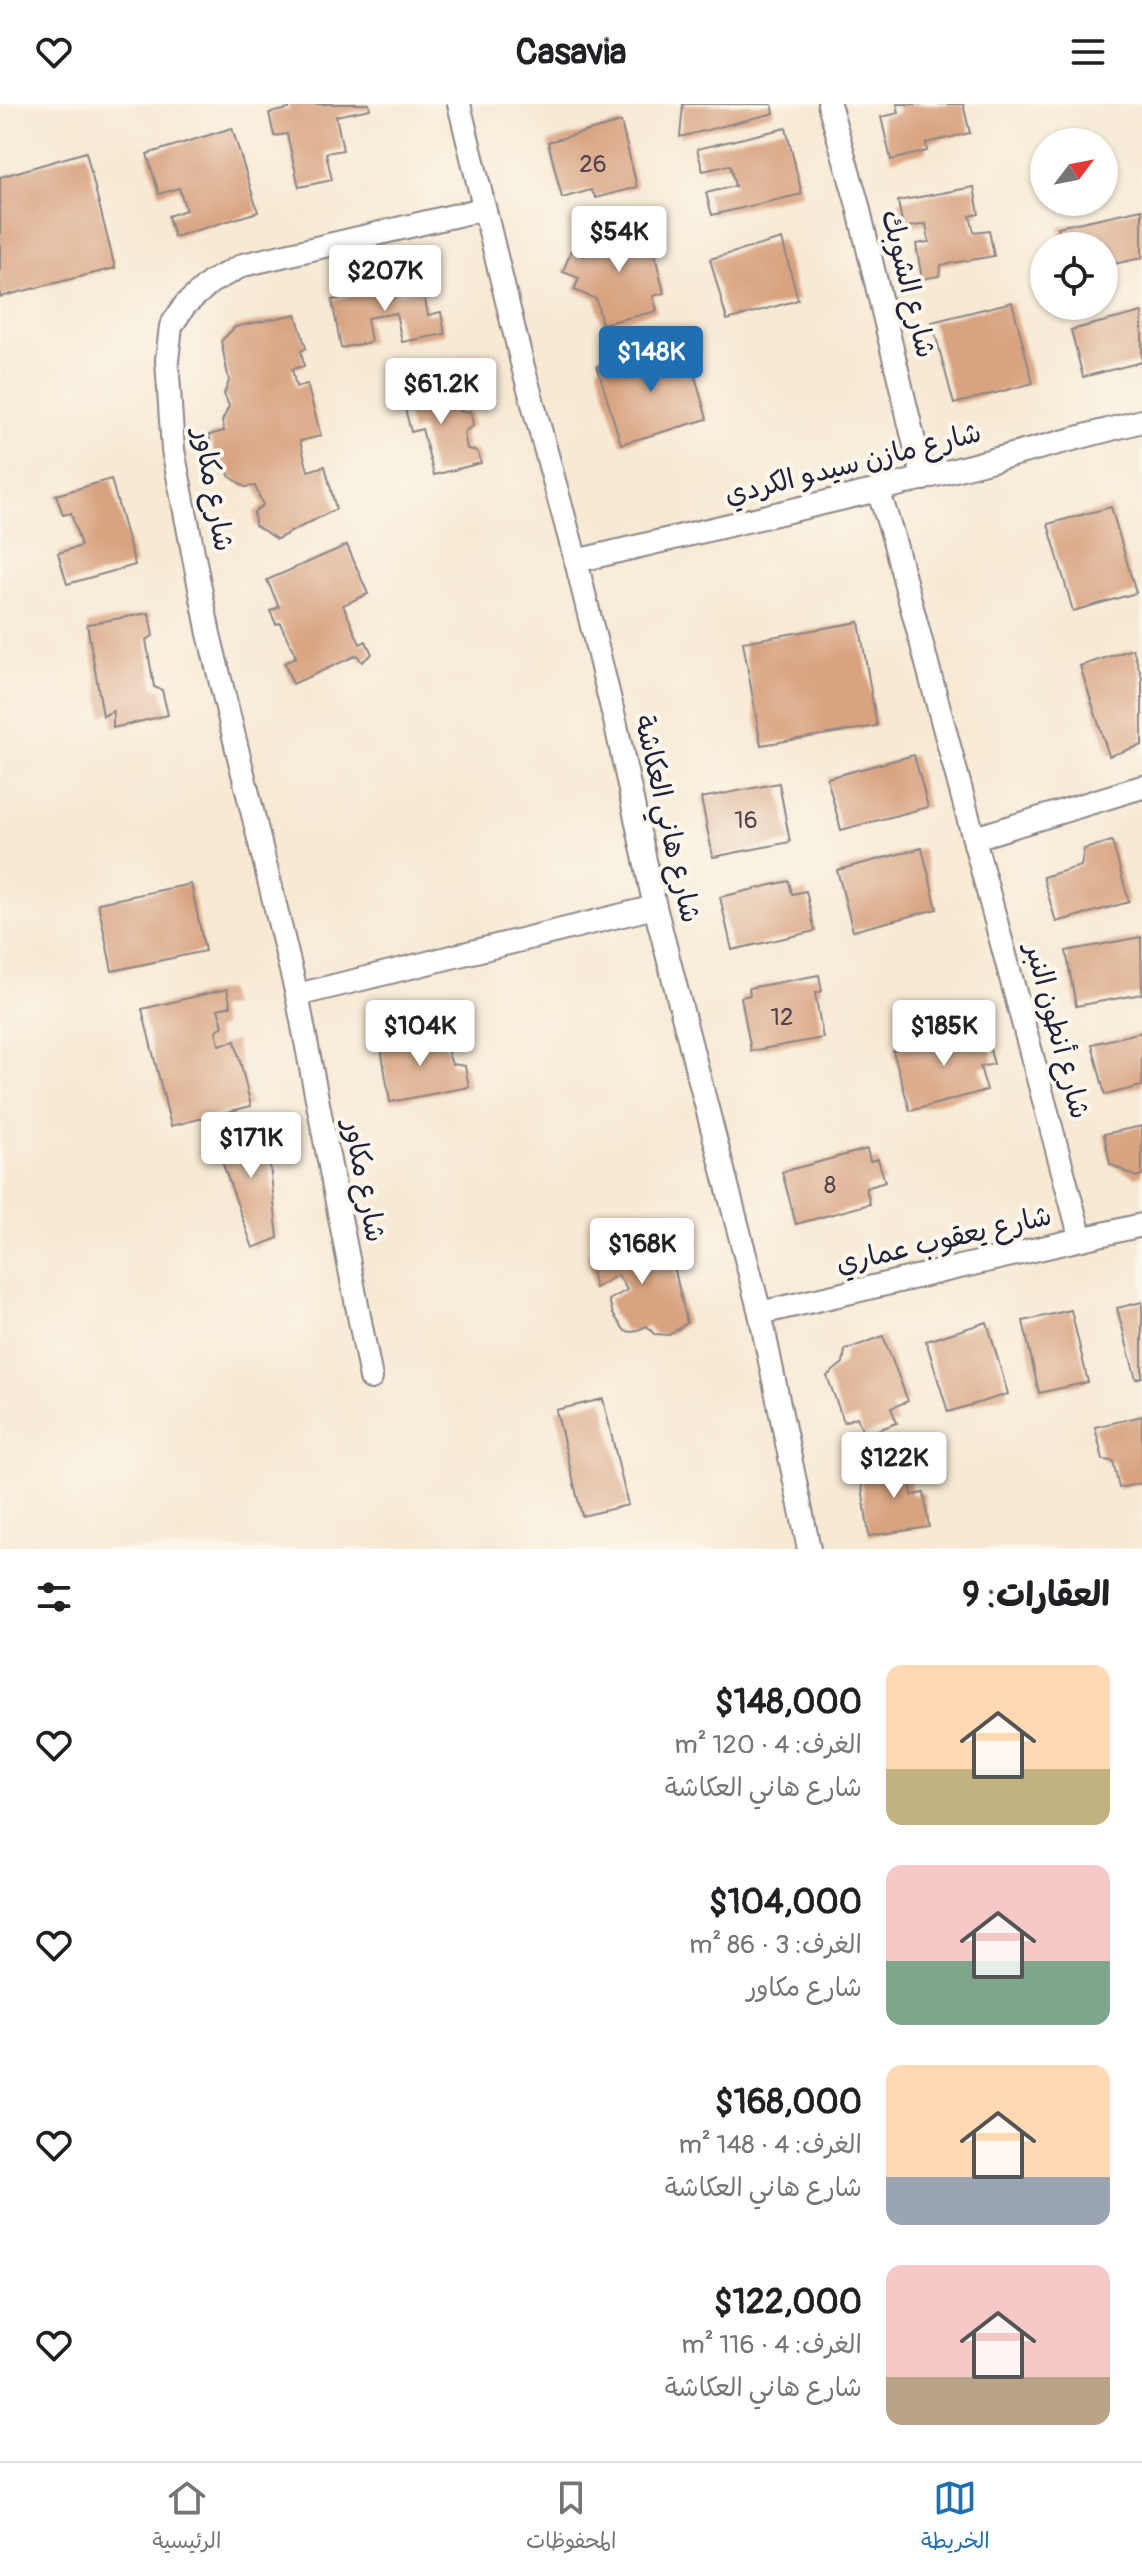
<!DOCTYPE html>
<html lang="ar">
<head>
<meta charset="utf-8">
<style>
  :root { --surface:#fff; --page:#f6f6f6; --text:#202124; --muted:#757577; --line:#e0e0e0; --accent:#1f6fb2 }
  body { margin:0; font-family:Pangolin,"Playpen Sans Arabic",sans-serif; background:var(--page); color:var(--text); direction:rtl; height:100vh; display:flex; flex-direction:column; font-size:30px; white-space:nowrap }
  * { box-sizing:border-box; margin:0 }
  p { font-size:26px; color:var(--muted) }
  .icon { flex:none; width:44px; height:44px; fill:none; stroke:currentColor; stroke-width:2; stroke-linecap:round; stroke-linejoin:round }
  .map { position:relative; height:1445px; overflow:hidden; direction:ltr }
  .drawer { display:flex; flex-direction:column; background:var(--surface); flex:1 }
  .drawer>* { flex:none }
  .needle { width:52px; rotate:58deg }
  .buttons { position:absolute; left:1030px; top:24px; display:grid; gap:16px }
  .buttons a { display:grid; place-items:center; width:88px; height:88px; border-radius:50%; background:var(--surface); box-shadow:0 2px 6px #0004; font-size:40px }
  .price { position:absolute; translate:-50% -68px; padding:0 18px; border-radius:8px; background:#fff; color:#222; font-size:26px; line-height:52px; filter:drop-shadow(0 2px 4px #0008) }
  .price::after { content:''; position:absolute; left:50%; top:48px; width:24px; height:18px; margin-left:-12px; background:inherit; clip-path:polygon(0 0,100% 0,50% 100%) }
  .price.current { background:var(--accent); color:#fff }
  ul { padding:0; list-style:none }
  li { display:flex; align-items:center; gap:24px; height:200px; padding:0 32px }
  li span { display:grid; place-items:center; flex:none; width:224px; height:160px; border-radius:16px; color:#555 }
  li>.icon { margin-inline-start:auto }
  span .icon { width:96px; height:96px; fill:#fffc; stroke-width:1 }
  li b { font-size:34px }
  h2 { display:flex; justify-content:space-between; align-items:center; height:96px; padding:0 32px; font-size:34px }
  header { display:flex; justify-content:space-between; align-items:center; height:104px; padding:0 32px; background:var(--surface); font-size:36px; font-weight:700 }
  .dock { display:flex; justify-content:space-around; align-items:center; height:112px; border-top:2px solid var(--line); background:var(--surface); font-size:22px; color:var(--muted) }
  .dock a { display:grid; justify-items:center; gap:4px }
  .dock .current { color:var(--accent) }
  .map>svg:first-child { display:block }
</style>
</head>
<body>
<header><svg class="icon" aria-label="menu" viewBox="0 0 24 24"><path d="M4 6h16M4 12h16M4 18h16"/></svg>Casavia<svg class="icon" aria-label="heart" viewBox="0 0 24 24"><path d="M12 20l-8-8c-3-5 5-10 8-4 3-6 11-1 8 4z"/></svg></header>
<div class="map">
<svg width="1142" height="1445" viewBox="0 0 1142 1445">
  <rect width="100%" height="100%" fill="#fbf7ec"/>
  <filter id="ink" filterUnits="userSpaceOnUse"><feTurbulence type="fractalNoise" baseFrequency=".0125" numOctaves="2"/><feDisplacementMap in="SourceGraphic" scale="16" xChannelSelector="R" yChannelSelector="G"/><feConvolveMatrix kernelMatrix="1 2 1 2 8 2 1 2 1" color-interpolation-filters="sRGB"/></filter>
  <filter id="wash" filterUnits="userSpaceOnUse"><feTurbulence type="fractalNoise" baseFrequency=".006" numOctaves="4" result="noise"/><feDisplacementMap in="SourceGraphic" scale="32" xChannelSelector="R" yChannelSelector="G"/><feGaussianBlur stdDeviation="1.8" result="paint"/><feColorMatrix in="noise" values="0 0 0 0 0 0 0 0 0 0 0 0 0 0 0 0 0 1.4 0 .05"/><feComposite in="paint" operator="in"/></filter>
  <g filter="url(#wash)">
    <rect width="100%" height="100%" fill="#f7e9d3"/>
    <g id="blocks">
      <g fill="#d8a380">
        <polygon points="289,0 369,0 370,5 336,12 343,46 326,49 332,76 299,83 287,30 274,32 269,9 289,5"/>
        <polygon points="683,0 772,0 774,9 680,33"/>
        <polygon points="897,0 963,0 970,29 926,39 927,47 891,56 881,13 899,9"/>
        <polygon points="621,18 637,83 596,94 591,86 562,94 548,38"/>
        <polygon points="232,24 258,108 174,133 168,112 186,106 179,84 159,90 147,50"/>
        <polygon points="786,24 802,90 712,111 706,89 735,82 730,61 703,67 697,45"/>
        <polygon points="86,48 115,164 0,193 0,73"/>
        <polygon points="974,83 979,110 970,112 974,128 989,126 994,152 941,161 939,172 922,175 916,140 929,138 926,120 903,124 898,97"/>
        <polygon points="1142,105 1142,154 1104,162 1104,142 1063,142 1058,123"/>
        <polygon points="648,121 664,189 653,192 657,207 602,220 596,195 574,186 579,174 563,168 571,147 584,152 591,135"/>
        <polygon points="782,135 798,196 727,216 710,155"/>
        <polygon points="391,171 395,191 423,186 428,211 441,208 445,230 402,238 396,209 367,214 371,238 341,244 332,196 368,189 365,176"/>
        <polygon points="1012,198 1033,279 954,300 932,218"/>
        <polygon points="1142,208 1142,258 1083,273 1071,226"/>
        <polygon points="296,210 306,244 301,247 304,262 292,265 296,283 307,280 321,332 300,337 308,367 325,362 336,405 277,435 255,421 254,408 263,401 255,382 245,383 229,372 226,359 217,361 209,331 224,327 222,317 229,302 224,290 229,277 221,237 235,223"/>
        <polygon points="673,240 682,268 693,265 707,315 621,340 597,262"/>
        <polygon points="455,279 460,307 471,308 473,322 464,328 467,345 477,347 481,359 434,371 422,325 411,328 400,285 414,281 417,286"/>
        <polygon points="111,375 135,461 67,480 58,449 81,442 71,409 63,411 56,391"/>
        <polygon points="1111,403 1136,489 1073,507 1048,420"/>
        <polygon points="347,441 368,490 343,501 360,540 366,537 372,550 362,558 357,551 293,580 284,559 296,553 280,519 276,520 270,507 279,503 267,476"/>
        <polygon points="149,509 153,532 146,536 154,583 162,586 168,611 113,624 113,607 103,612 87,520"/>
        <polygon points="859,518 877,622 761,641 743,538"/>
        <polygon points="1133,545 1142,574 1142,641 1109,652 1080,562"/>
        <polygon points="914,651 928,703 841,726 827,674"/>
        <polygon points="779,679 790,738 713,753 701,694"/>
        <polygon points="1112,737 1129,798 1056,818 1043,773 1081,762 1084,745"/>
        <polygon points="922,744 937,805 853,827 837,766"/>
        <polygon points="789,777 792,790 806,787 815,827 732,846 720,793"/>
        <polygon points="191,780 205,847 112,867 98,799"/>
        <polygon points="1141,833 1142,890 1076,902 1066,847"/>
        <polygon points="819,871 822,887 815,889 823,934 751,947 741,893 750,891 749,884"/>
        <polygon points="227,885 231,902 218,905 223,922 216,927 219,941 235,937 251,1002 171,1022 142,905"/>
        <polygon points="983,921 994,960 980,963 987,986 910,1007 893,947"/>
        <polygon points="1142,928 1142,982 1105,991 1092,940"/>
        <polygon points="432,929 443,935 452,960 465,962 469,983 390,998 380,938"/>
        <polygon points="265,1017 278,1134 253,1144 214,1035"/>
        <polygon points="1142,1022 1142,1071 1136,1073 1110,1060 1104,1030"/>
        <polygon points="867,1045 870,1057 878,1055 885,1078 866,1084 870,1100 796,1120 782,1068"/>
        <polygon points="667,1132 687,1219 669,1231 654,1230 647,1222 633,1228 625,1227 613,1210 609,1196 627,1186 618,1171 595,1184 587,1150"/>
        <polygon points="1142,1198 1142,1273 1136,1275 1117,1204"/>
        <polygon points="1071,1206 1088,1278 1039,1289 1023,1217"/>
        <polygon points="987,1218 1008,1290 948,1308 926,1237"/>
        <polygon points="883,1232 908,1297 891,1304 897,1319 864,1331 857,1313 844,1318 827,1272 843,1259 845,1246"/>
        <polygon points="603,1295 628,1401 582,1412 556,1306"/>
        <polygon points="1142,1312 1142,1379 1119,1384 1113,1357 1103,1356 1095,1323"/>
        <polygon points="927,1359 929,1374 910,1377 912,1391 924,1389 929,1423 869,1432 860,1369"/>
      </g>
    </g>
  </g>
  <g filter="url(#ink)">
    <use href="#blocks" fill-opacity="0" stroke="#8c8687" stroke-width="2"/>
    <g fill="none" stroke-linecap="round" stroke-linejoin="round">
      <g stroke="#8c8687" stroke-width="26">
        <g id="street">
          <polyline points="459,0 523,263 576,457 616,621 655,803 760,1209 809,1445"/>
          <polyline points="829,0 857,98 923,375"/>
          <polyline points="878,386 892,429 1081,1135"/>
          <polyline points="576,457 878,386 1142,317"/>
          <polyline points="975,734 1142,683"/>
          <polyline points="297,891 655,803"/>
          <polyline points="760,1209 1142,1121"/>
          <polyline points="371,1274 297,891 209,530 173,346 167,256 171,222 185,201 211,178 243,161 483,105"/>
        </g>
      </g>
      <use href="#street" stroke="#fff" stroke-width="22"/>
    </g>
  </g>
  <g text-anchor="middle" dominant-baseline="central" stroke-width="8" stroke-linejoin="round" paint-order="stroke">
    <g font-size="24" fill="#50424c">
      <text x="593" y="60">26</text>
      <text x="746" y="716">16</text>
      <text x="782" y="913">12</text>
      <text x="830" y="1081">8</text>
    </g>
    <g font-size="28" fill="#22223b" stroke="#fbf7ec">
      <text transform="translate(908 180) rotate(76)">شارع الشوبك</text>
      <text transform="translate(853 360) rotate(-14)">شارع مازن سيدو الكردي</text>
      <text transform="translate(213 386) rotate(80)">شارع مكاور</text>
      <text transform="translate(667 715) rotate(77)">شارع هاني العكاشة</text>
      <text transform="translate(1057 927) rotate(75)">شارع أنطون النبر</text>
      <text transform="translate(364 1077) rotate(79)">شارع مكاور</text>
      <text transform="translate(944 1136) rotate(-13)">شارع يعقوب عماري</text>
    </g>
  </g>
</svg>
<div class="buttons">
<a><svg class="needle" viewBox="-14 -14 28 28"><path d="M0-13l5 13h-10z" fill="#e53935"/><path d="M0 13l5-13h-10z" fill="#757577"/></svg></a>
<a><svg class="icon" aria-label="locate" viewBox="0 0 24 24"><circle cx="12" cy="12" r="6"/><path d="M12 2v4M12 18v4M2 12h4M18 12h4"/></svg></a>
</div>
<b class="price" style="left:619px;top:170px">$54K</b>
<b class="price" style="left:385px;top:209px">$207K</b>
<b class="price current" style="left:651px;top:290px">$148K</b>
<b class="price" style="left:441px;top:322px">$61.2K</b>
<b class="price" style="left:420px;top:964px">$104K</b>
<b class="price" style="left:944px;top:964px">$185K</b>
<b class="price" style="left:251px;top:1076px">$171K</b>
<b class="price" style="left:642px;top:1182px">$168K</b>
<b class="price" style="left:894px;top:1396px">$122K</b>
</div>
<section class="drawer">
<h2>العقارات: 9<svg class="icon" aria-label="filters" viewBox="0 0 24 24"><path d="M4 7h16M4 17h16"/><circle cx="9" cy="7" r="2"/><circle cx="15" cy="17" r="2"/></svg></h2>
<ul>
<li><span style="background:linear-gradient(#ffd9b3 65%,#c2b280 0)"><svg class="icon" aria-label="home" viewBox="0 0 24 24"><path d="M3 11l9-7 9 7M6 9v11h12V9"/></svg></span><div><b>$148,000</b><p>الغرف: 4 · 120 m²</p><p>شارع هاني العكاشة</p></div><svg class="icon" aria-label="heart" viewBox="0 0 24 24"><path d="M12 20l-8-8c-3-5 5-10 8-4 3-6 11-1 8 4z"/></svg></li>
<li><span style="background:linear-gradient(#f6c9c9 60%,#7fa58c 0)"><svg class="icon" aria-label="home" viewBox="0 0 24 24"><path d="M3 11l9-7 9 7M6 9v11h12V9"/></svg></span><div><b>$104,000</b><p>الغرف: 3 · 86 m²</p><p>شارع مكاور</p></div><svg class="icon" aria-label="heart" viewBox="0 0 24 24"><path d="M12 20l-8-8c-3-5 5-10 8-4 3-6 11-1 8 4z"/></svg></li>
<li><span style="background:linear-gradient(#ffd9b3 70%,#9aa5b1 0)"><svg class="icon" aria-label="home" viewBox="0 0 24 24"><path d="M3 11l9-7 9 7M6 9v11h12V9"/></svg></span><div><b>$168,000</b><p>الغرف: 4 · 148 m²</p><p>شارع هاني العكاشة</p></div><svg class="icon" aria-label="heart" viewBox="0 0 24 24"><path d="M12 20l-8-8c-3-5 5-10 8-4 3-6 11-1 8 4z"/></svg></li>
<li><span style="background:linear-gradient(#f6c9c9 70%,#b9a48a 0)"><svg class="icon" aria-label="home" viewBox="0 0 24 24"><path d="M3 11l9-7 9 7M6 9v11h12V9"/></svg></span><div><b>$122,000</b><p>الغرف: 4 · 116 m²</p><p>شارع هاني العكاشة</p></div><svg class="icon" aria-label="heart" viewBox="0 0 24 24"><path d="M12 20l-8-8c-3-5 5-10 8-4 3-6 11-1 8 4z"/></svg></li>
</ul>
</section>
<nav class="dock">
<a class="current"><svg class="icon" aria-label="map" viewBox="0 0 24 24"><path d="M3 6l6-2 6 2 6-2v14l-6 2-6-2-6 2zM9 4v14M15 6v14"/></svg>الخريطة</a>
<a><svg class="icon" aria-label="saved" viewBox="0 0 24 24"><path d="M7 4h10v16l-5-4-5 4z"/></svg>المحفوظات</a>
<a><svg class="icon" aria-label="home" viewBox="0 0 24 24"><path d="M3 11l9-7 9 7M6 9v11h12V9"/></svg>الرئيسية</a>
</nav>
</body>
</html>
